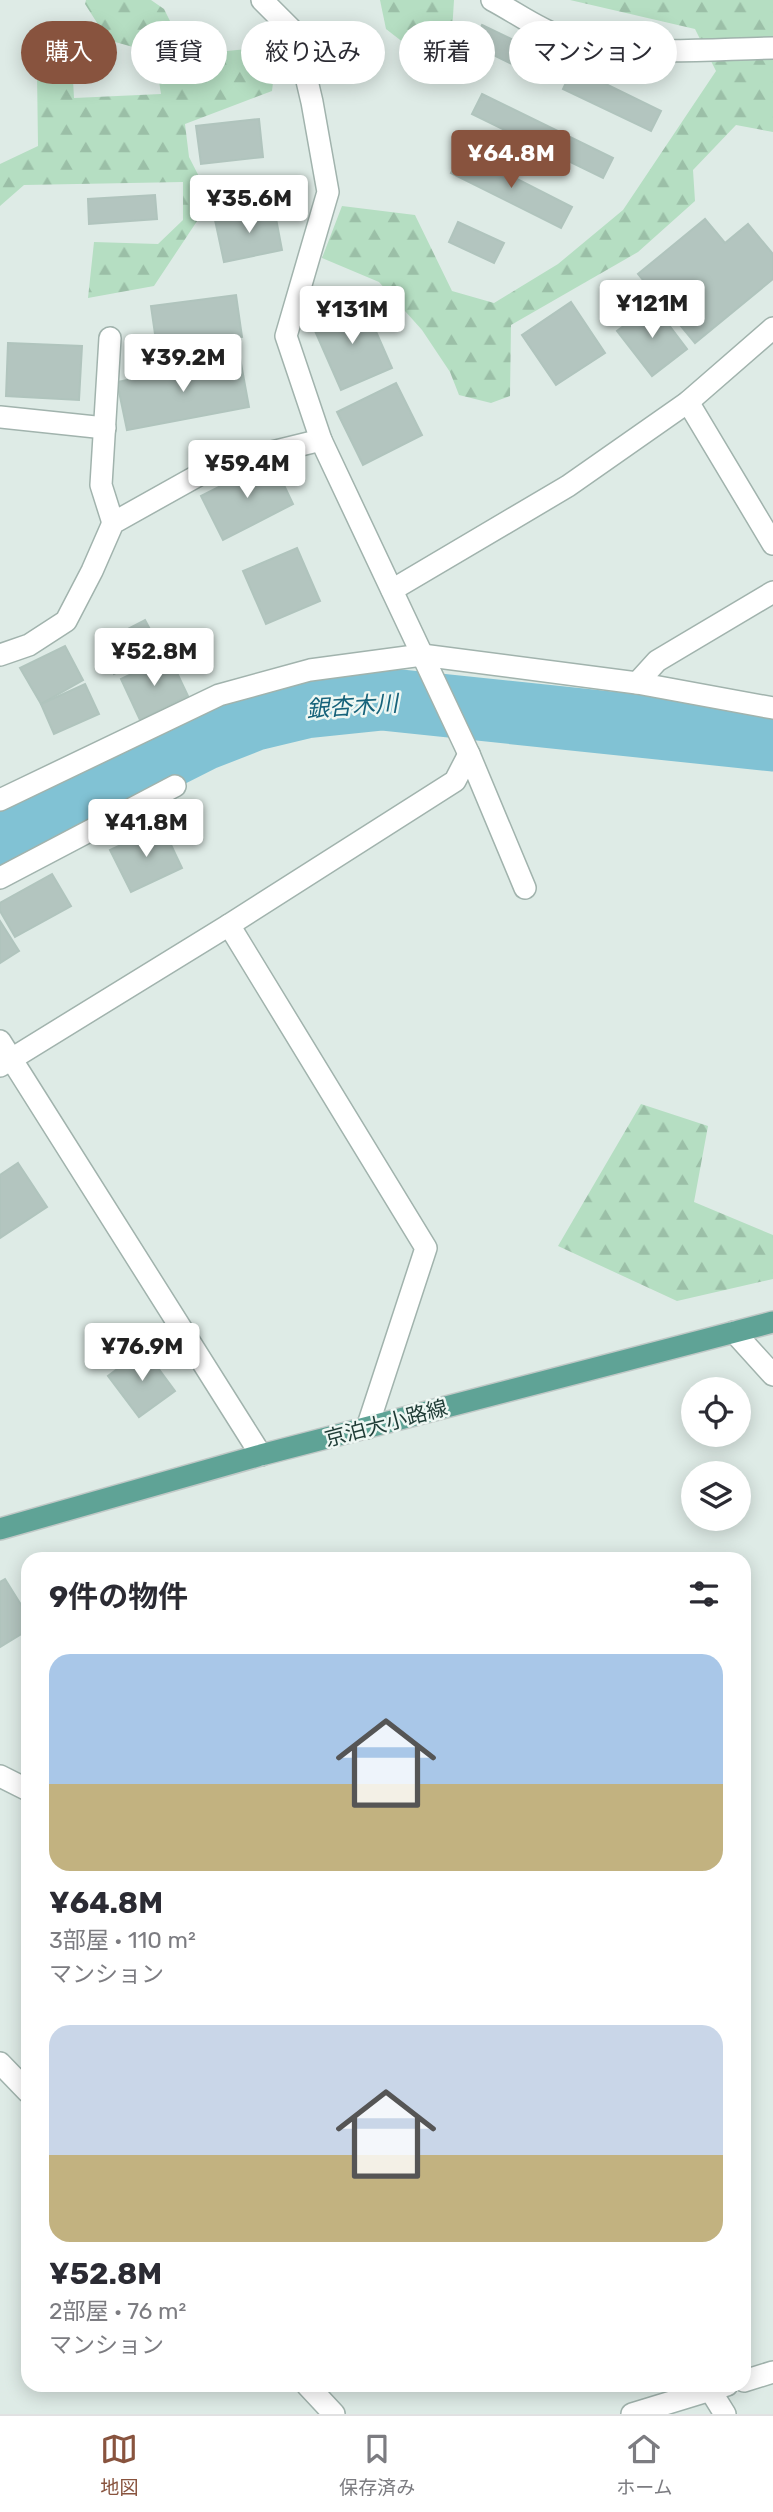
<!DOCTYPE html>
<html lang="ja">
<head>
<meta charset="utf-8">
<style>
  :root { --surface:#fff; --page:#f7f7f7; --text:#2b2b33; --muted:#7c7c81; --line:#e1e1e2; --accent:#88533e }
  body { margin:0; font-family:Rubik,"Noto Sans JP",sans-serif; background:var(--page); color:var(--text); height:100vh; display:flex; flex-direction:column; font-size:26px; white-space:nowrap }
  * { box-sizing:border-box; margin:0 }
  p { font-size:23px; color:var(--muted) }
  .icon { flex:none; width:38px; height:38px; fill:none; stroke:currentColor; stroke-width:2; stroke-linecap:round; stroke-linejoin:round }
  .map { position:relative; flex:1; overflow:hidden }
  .side { position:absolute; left:21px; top:1552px; width:730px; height:840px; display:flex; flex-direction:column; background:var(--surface); border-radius:21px; box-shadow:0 4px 18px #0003 }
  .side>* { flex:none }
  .hud { position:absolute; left:21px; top:21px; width:732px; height:63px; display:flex; gap:14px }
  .tools { position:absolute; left:681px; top:1377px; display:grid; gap:14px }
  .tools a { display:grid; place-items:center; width:70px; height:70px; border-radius:50%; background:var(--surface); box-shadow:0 4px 18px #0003; font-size:35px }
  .price { position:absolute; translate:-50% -60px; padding:0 16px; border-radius:7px; background:#fff; color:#222; font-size:23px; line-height:46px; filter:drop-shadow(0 2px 4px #0008) }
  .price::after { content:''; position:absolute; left:50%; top:42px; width:21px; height:16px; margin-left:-10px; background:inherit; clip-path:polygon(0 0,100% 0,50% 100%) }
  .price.on { background:var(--accent); color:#fff }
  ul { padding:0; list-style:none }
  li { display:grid; align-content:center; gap:14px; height:371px; padding:0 28px }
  li span { display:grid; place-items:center; height:217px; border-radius:21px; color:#555 }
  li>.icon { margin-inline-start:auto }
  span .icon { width:126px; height:126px; fill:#fffc; stroke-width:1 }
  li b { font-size:30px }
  h2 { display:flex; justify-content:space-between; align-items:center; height:84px; padding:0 28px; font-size:30px }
  .chip { padding:0 24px; border-radius:32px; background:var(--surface); box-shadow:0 4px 18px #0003; font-size:24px; line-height:63px }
  .chip.on { background:var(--accent); color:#fff }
  .tabs { display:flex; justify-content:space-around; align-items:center; height:98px; border-top:2px solid var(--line); background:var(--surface); font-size:19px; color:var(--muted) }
  .tabs a { display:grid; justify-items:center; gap:4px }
  .tabs .on { color:var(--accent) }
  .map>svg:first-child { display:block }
</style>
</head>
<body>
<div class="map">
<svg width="773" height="2414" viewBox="0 0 773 2414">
  <defs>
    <pattern id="forest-firs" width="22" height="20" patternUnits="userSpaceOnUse" patternTransform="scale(1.75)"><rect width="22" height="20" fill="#b5dec2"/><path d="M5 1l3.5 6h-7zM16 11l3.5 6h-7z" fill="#9bbfa7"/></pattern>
  </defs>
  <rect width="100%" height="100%" fill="#deebe6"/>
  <g fill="url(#forest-firs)">
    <polygon points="86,0 151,0 164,9 187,55 247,49 275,65 272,91 185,124 189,157 211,200 154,286 88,298 94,242 158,244 183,220 183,182 24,185 0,206 0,164 38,146 37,73 44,46 72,61 74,98 161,94 154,49 133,47 108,40 85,4"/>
    <polygon points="380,0 454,0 452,32 439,49 413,50 386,29"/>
    <polygon points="570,0 773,0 773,132 736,125 693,170 695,201 638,252 511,325 510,396 491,403 459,395 450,372 422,330 379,282 322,258 342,206 415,215 452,291 494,303 558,264 623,210 716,71 695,29"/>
    <polygon points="641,1104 708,1126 694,1202 773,1235 773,1279 677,1301 558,1246"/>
  </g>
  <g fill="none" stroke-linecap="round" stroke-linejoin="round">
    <polyline stroke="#81c2d4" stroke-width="63" points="0,842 204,739 255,719 305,707 382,699 773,740"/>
  </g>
  <g fill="#b3c5bf" stroke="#b0c4bd" stroke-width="2">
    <polygon points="482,25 553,59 544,80 473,45"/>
    <polygon points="573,68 661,111 651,131 563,89"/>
    <polygon points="482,94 613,158 603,178 472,114"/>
    <polygon points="259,119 263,157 201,164 196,126"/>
    <polygon points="462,151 572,207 561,228 451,173"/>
    <polygon points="155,195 157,219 89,224 88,199"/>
    <polygon points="274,208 282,250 224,262 215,220"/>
    <polygon points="705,219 725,243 748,224 773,254 773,279 695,343 638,274"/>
    <polygon points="458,222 504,243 494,263 449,242"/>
    <polygon points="236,295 242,337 157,348 151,306"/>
    <polygon points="363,302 392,368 341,390 312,324"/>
    <polygon points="571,302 605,353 556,385 522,335"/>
    <polygon points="653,304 687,349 652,376 617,331"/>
    <polygon points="8,343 82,346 79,400 6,396"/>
    <polygon points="240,358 249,407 127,430 117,382"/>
    <polygon points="396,383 422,435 363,465 337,412"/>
    <polygon points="272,460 293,504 223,540 201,496"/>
    <polygon points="297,548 320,601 266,624 243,571"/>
    <polygon points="145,620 161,650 114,674 99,644"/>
    <polygon points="65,646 83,680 41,704 20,668"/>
    <polygon points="169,656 188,696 140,720 121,679"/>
    <polygon points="85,684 99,714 54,734 41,704"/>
    <polygon points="162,826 182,868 131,892 110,850"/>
    <polygon points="52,874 71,906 15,937 0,911 0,903"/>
    <polygon points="0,921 19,951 0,963"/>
    <polygon points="18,1163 47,1207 0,1238 0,1175"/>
    <polygon points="144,1349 175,1391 139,1417 108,1376"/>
    <polygon points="5,1579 28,1616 28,1630 0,1647 0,1582"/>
  </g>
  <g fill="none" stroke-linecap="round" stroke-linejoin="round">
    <g stroke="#a1b3ad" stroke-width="24">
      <g id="minor">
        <polyline points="262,0 296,34 312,102 328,192 286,336 321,440 469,754 525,888"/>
        <path d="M492 0C515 12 539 30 564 38 624 58 709 49 773 48"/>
        <polyline points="110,338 101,485 113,523"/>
        <polyline points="688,402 773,544"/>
        <polyline points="0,417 105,428"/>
        <polyline points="392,590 568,486 688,402 773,328"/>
        <polyline points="0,655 29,645 66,621 92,571 113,523 215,466 321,440"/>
        <polyline points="637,683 657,661 773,592"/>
        <polyline points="0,800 219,695 310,670 422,655 637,683 773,708"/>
        <polyline points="0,878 175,786"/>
        <polyline points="229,925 426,1248 367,1428"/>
        <polyline points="0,1041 261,1455"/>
        <polyline points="0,1066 229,925 455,781 469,754"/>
        <polyline points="734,1332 773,1375"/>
        <polyline points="0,1776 28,1790"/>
        <polyline points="0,2063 28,2092"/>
        <polyline points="744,2381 773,2372"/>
        <polyline points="307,2385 334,2414"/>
        <polyline points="707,2385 725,2414"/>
        <polyline points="632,2414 727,2385"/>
      </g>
    </g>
    <g stroke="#c0c8c6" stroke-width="24">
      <polyline id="major" points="0,1529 261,1455 773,1322"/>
    </g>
    <use href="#minor" stroke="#fff" stroke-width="21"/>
    <use href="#major" stroke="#5fa396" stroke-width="21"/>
  </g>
  <g text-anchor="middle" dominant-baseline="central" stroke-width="5" stroke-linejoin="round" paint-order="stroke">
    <g font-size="21" fill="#1e3b35" stroke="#eef7f3">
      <text transform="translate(386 1423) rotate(-15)">京泊大小路線</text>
    </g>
    <g font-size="23" font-style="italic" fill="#16627a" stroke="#eef7f3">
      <text transform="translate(352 706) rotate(-4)">銀杏木川</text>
    </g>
  </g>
</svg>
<div class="tools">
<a><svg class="icon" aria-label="locate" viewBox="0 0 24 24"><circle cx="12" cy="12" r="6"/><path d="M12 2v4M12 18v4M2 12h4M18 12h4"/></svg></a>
<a><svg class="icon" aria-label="layers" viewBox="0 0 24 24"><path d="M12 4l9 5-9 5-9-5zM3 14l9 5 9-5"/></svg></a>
</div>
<b class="price on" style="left:511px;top:190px">¥64.8M</b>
<b class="price" style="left:249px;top:235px">¥35.6M</b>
<b class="price" style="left:652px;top:340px">¥121M</b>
<b class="price" style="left:352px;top:346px">¥131M</b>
<b class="price" style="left:183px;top:394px">¥39.2M</b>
<b class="price" style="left:247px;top:500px">¥59.4M</b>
<b class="price" style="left:154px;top:688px">¥52.8M</b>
<b class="price" style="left:146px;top:859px">¥41.8M</b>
<b class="price" style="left:142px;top:1383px">¥76.9M</b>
<div class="hud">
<a class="chip on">購入</a>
<a class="chip">賃貸</a>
<a class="chip">絞り込み</a>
<a class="chip">新着</a>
<a class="chip">マンション</a>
</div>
<section class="side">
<h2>9件の物件<svg class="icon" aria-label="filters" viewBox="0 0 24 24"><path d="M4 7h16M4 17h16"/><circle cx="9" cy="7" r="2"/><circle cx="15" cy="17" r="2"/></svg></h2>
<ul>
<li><span style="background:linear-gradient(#a9c7e8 60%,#c2b280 0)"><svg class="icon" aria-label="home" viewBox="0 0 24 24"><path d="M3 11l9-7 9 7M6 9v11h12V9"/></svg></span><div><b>¥64.8M</b><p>3部屋 · 110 m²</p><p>マンション</p></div></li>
<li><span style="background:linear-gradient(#c9d6e8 60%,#c2b280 0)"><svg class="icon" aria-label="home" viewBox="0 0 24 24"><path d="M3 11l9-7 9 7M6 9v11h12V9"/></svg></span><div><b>¥52.8M</b><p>2部屋 · 76 m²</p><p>マンション</p></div></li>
</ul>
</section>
</div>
<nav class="tabs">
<a class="on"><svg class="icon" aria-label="map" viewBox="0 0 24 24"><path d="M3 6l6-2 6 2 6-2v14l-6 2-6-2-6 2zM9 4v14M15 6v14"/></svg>地図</a>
<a><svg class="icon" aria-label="saved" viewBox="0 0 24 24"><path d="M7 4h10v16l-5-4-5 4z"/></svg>保存済み</a>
<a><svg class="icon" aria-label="home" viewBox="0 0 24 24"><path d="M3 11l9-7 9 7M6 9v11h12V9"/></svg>ホーム</a>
</nav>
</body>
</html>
